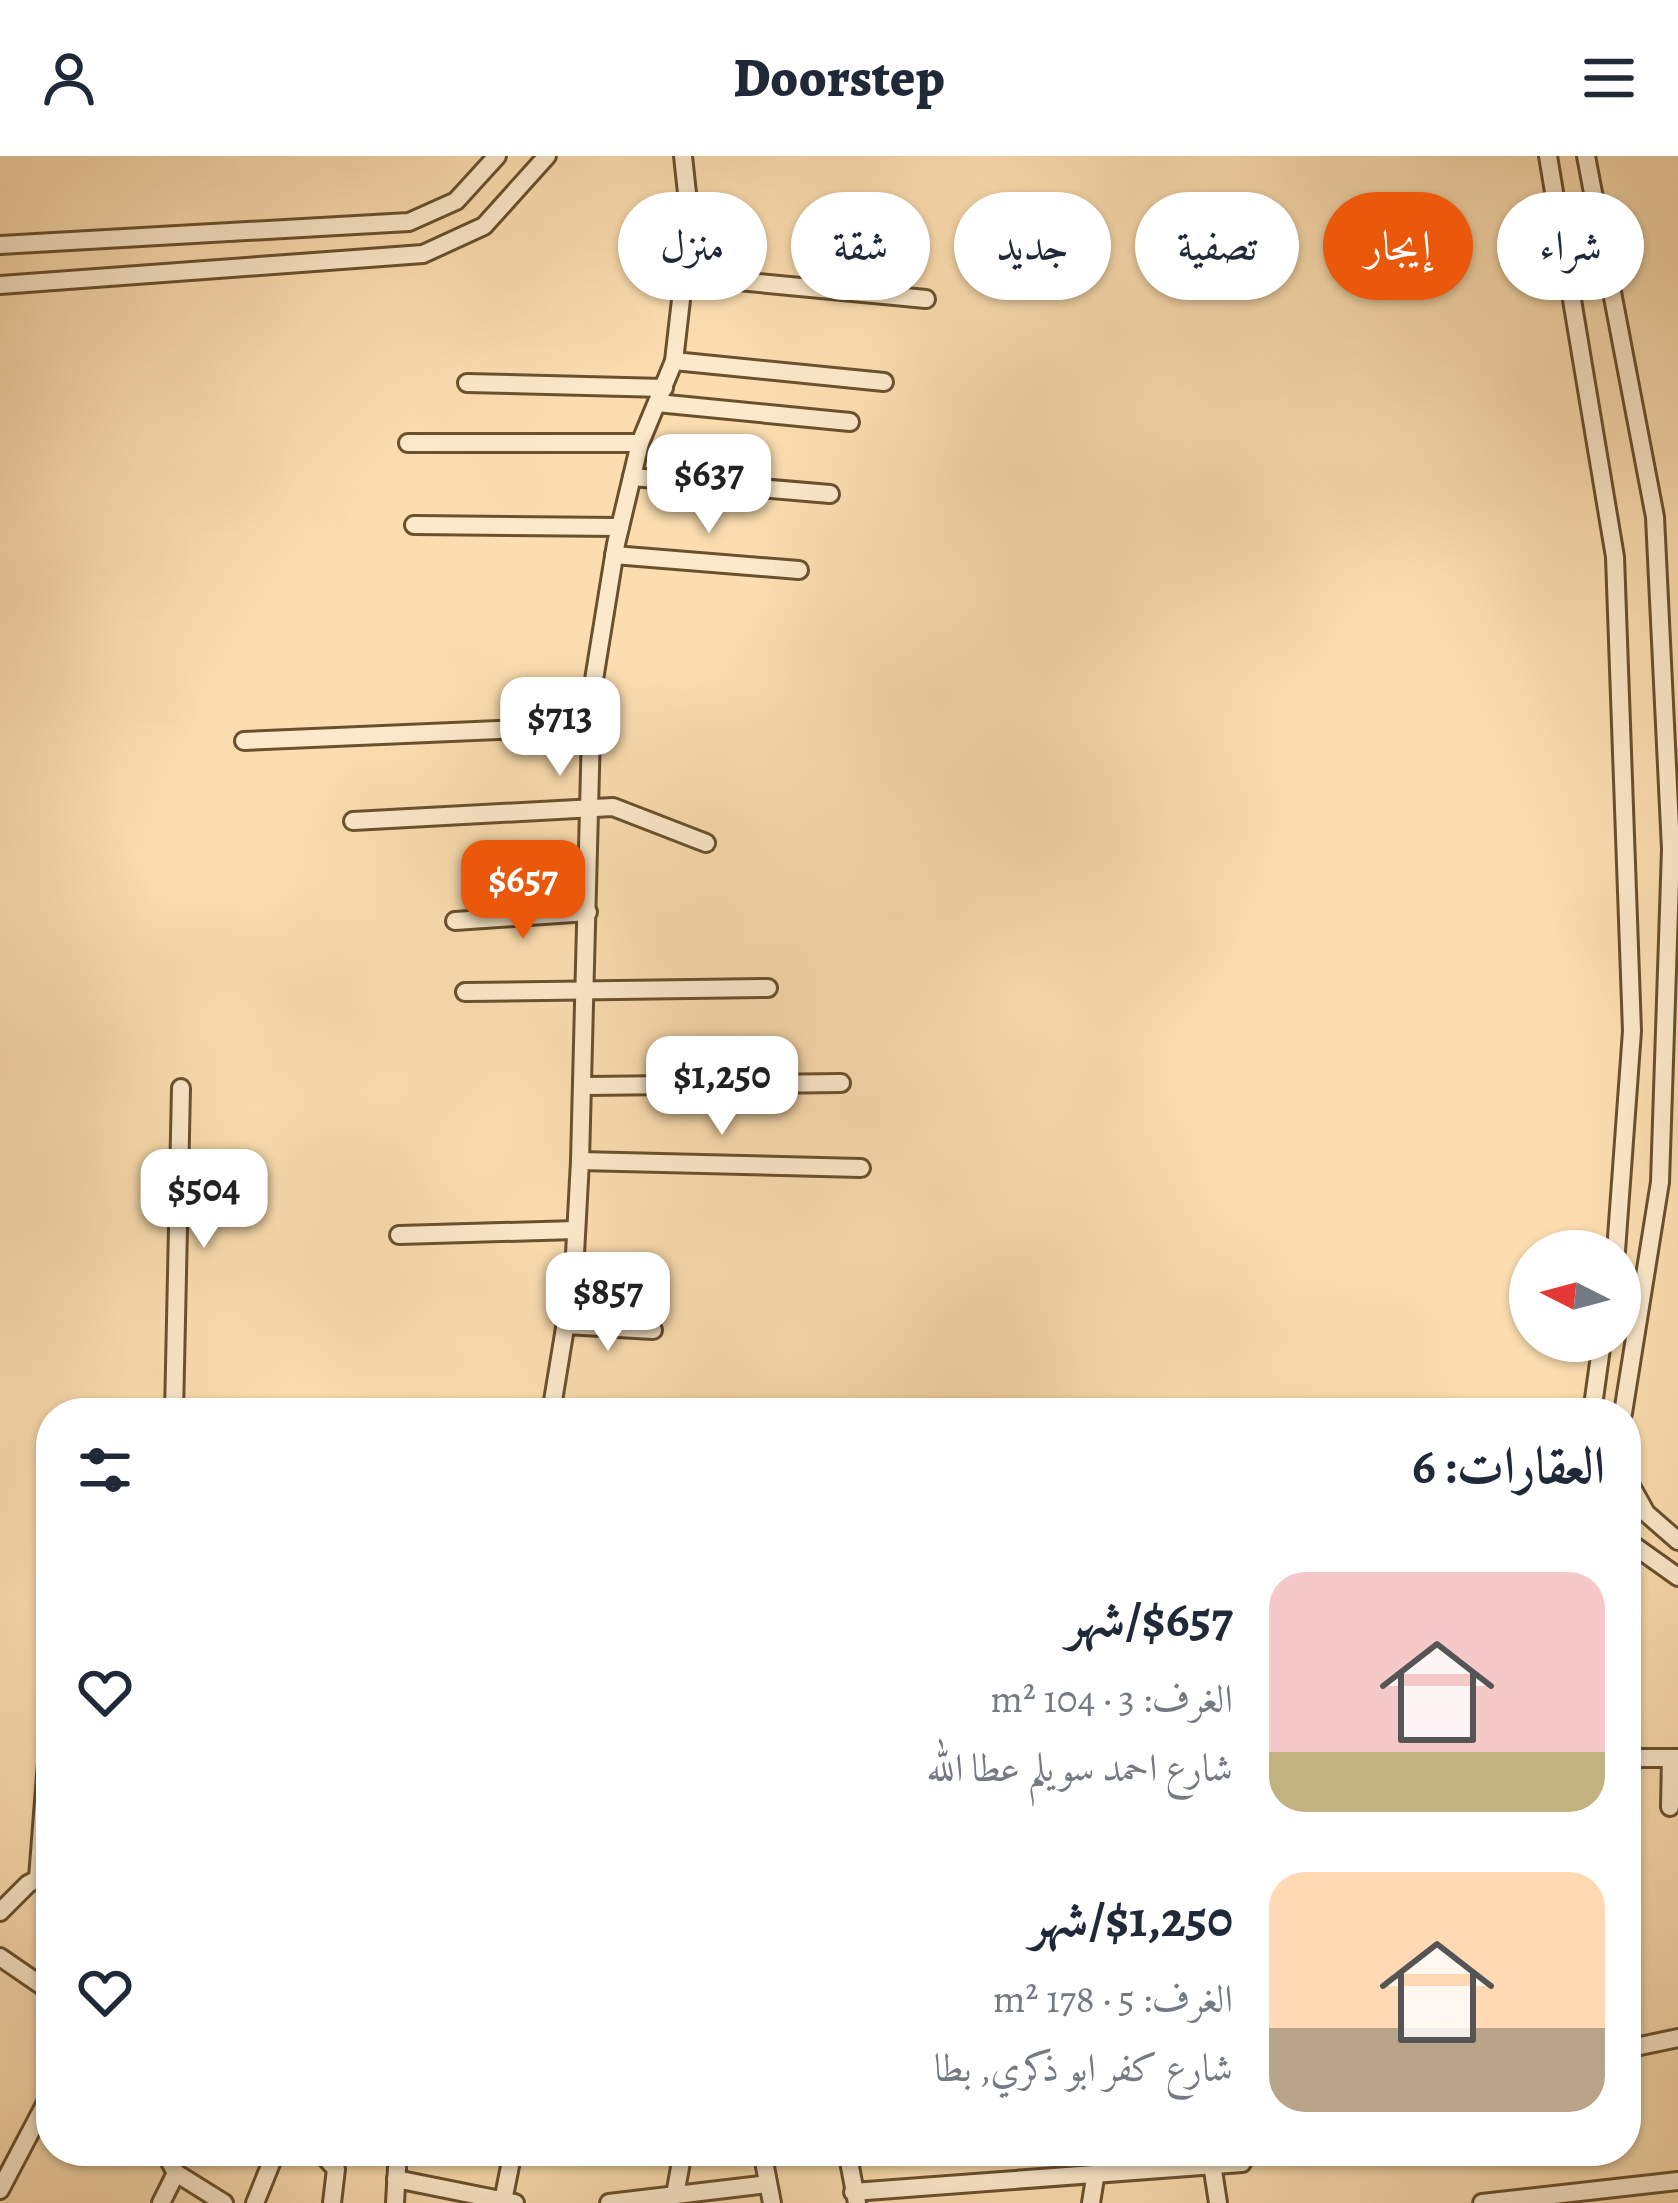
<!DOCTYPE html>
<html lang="ar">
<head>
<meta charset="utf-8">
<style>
  :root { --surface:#fff; --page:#f6f6f7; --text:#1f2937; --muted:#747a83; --accent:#ea580c }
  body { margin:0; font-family:Alegreya,Amiri,serif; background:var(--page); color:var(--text); direction:rtl; height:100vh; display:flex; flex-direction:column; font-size:45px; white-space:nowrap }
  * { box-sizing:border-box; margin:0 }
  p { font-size:39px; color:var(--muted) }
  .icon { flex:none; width:66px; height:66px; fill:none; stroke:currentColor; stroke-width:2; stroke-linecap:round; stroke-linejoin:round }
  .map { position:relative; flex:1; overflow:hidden; direction:ltr }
  .drawer { position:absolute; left:36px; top:1242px; width:1605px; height:768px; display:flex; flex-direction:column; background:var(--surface); border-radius:48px; box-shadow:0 3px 9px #0004; direction:rtl }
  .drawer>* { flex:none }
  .hud { position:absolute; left:36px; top:36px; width:1608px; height:108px; direction:rtl; display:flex; gap:24px }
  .needle { width:78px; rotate:276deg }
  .fabs { position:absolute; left:1509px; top:1074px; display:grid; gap:24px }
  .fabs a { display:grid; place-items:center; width:132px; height:132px; border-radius:50%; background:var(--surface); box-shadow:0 3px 9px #0004; font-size:60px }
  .price { position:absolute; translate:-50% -102px; padding:0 27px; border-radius:24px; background:#fff; color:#222; font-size:39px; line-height:78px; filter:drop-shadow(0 3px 6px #0008) }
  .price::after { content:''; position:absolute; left:50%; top:72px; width:36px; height:27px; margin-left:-18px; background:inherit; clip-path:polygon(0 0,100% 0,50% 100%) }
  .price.selected { background:var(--accent); color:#fff }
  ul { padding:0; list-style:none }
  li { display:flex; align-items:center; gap:36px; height:300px; padding:0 36px }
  li span { display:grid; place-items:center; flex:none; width:336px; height:240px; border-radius:36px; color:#555 }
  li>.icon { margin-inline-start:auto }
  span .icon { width:144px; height:144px; fill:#fffc; stroke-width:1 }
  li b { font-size:51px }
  h2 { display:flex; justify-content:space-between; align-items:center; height:144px; padding:0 36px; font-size:51px }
  .pill { padding:0 42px; border-radius:54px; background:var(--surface); box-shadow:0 3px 9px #0004; font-size:42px; line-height:108px }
  .pill.selected { background:var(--accent); color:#fff }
  header { display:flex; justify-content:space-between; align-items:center; height:156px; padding:0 36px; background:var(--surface); font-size:54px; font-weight:800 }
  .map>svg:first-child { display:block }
</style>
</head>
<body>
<header><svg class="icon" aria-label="menu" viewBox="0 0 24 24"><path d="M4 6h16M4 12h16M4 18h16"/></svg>Doorstep<svg class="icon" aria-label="person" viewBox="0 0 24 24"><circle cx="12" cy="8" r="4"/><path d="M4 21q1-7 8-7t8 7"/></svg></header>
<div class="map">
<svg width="1678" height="2047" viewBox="0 0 1678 2047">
  <rect width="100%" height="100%" fill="#fbddaf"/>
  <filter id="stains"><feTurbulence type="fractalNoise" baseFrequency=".00167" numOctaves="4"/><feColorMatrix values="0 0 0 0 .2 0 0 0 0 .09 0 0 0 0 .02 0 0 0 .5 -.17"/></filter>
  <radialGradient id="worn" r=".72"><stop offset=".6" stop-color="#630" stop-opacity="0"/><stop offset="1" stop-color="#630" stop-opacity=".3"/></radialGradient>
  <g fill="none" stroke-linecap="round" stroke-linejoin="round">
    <g stroke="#6a512e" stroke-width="22">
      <g id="minor">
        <polyline points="1548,0 1615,401 1632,875 1616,1095"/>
        <polyline points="1586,0 1655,361 1671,693 1660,1026 1623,1257"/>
        <polyline points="0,89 409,66 456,45 497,0"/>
        <polyline points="685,120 926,143"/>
        <polyline points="0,129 423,98 484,70 547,0"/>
        <polyline points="674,205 884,226"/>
        <polyline points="467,227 664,232"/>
        <polyline points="657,247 850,266"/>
        <polyline points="408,287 640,287"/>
        <polyline points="632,321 830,338"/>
        <polyline points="414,369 620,371"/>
        <polyline points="614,399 799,414"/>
        <polyline points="244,585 590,570"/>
        <polyline points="353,665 613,651 706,687"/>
        <polyline points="455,765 588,756"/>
        <polyline points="465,836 768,832"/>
        <polyline points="585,930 841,927"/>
        <polyline points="580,1005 861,1012"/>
        <polyline points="399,1079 576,1074"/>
        <polyline points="566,1169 653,1174"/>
        <polyline points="174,1257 181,932"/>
        <polyline points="551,1257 574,1117 580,1005 592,536 616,388 640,287 674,205 690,65 683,0"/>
        <polyline points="1592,1257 1602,1185"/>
        <polyline points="1626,1321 1646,1357 1678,1385"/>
        <polyline points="1626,1384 1678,1421"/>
        <polyline points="1626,1602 1678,1602"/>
        <polyline points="1670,1651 1671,1602"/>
        <polyline points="38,1722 51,1555"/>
        <polyline points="0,1756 28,1728 51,1716"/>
        <polyline points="0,1801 51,1836"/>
        <polyline points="51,1852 51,1861"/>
        <polyline points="1626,1893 1678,1882"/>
        <polyline points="164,1995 176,2017 224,2047"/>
        <polyline points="319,1995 336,2013 332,2047"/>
        <polyline points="762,1995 772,2047"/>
        <polyline points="847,1995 857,2047"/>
        <polyline points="1210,1995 1218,2047"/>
        <polyline points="396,2023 515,2047"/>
        <polyline points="0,2034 51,1937"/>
        <polyline points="853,2036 1242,2007"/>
        <polyline points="675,2039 683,1995"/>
        <polyline points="503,2045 513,1995"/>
        <polyline points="161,2047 176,2017"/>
        <polyline points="255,2047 276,1995"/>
        <polyline points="395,2047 398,1995"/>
        <polyline points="609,2047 768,2028"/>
        <polyline points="1091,2047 1095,2022"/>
        <polyline points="1482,2047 1678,2025"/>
      </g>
    </g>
    <use href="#minor" stroke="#fce9cb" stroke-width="16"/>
  </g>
  <rect width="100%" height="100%" filter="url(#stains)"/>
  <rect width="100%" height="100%" fill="url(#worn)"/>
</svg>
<div class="fabs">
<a><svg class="needle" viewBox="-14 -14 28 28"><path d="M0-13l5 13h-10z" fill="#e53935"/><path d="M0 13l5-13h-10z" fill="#747a83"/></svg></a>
</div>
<b class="price" style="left:709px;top:380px">$637</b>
<b class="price" style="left:560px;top:623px">$713</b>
<b class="price selected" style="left:523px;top:786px">$657</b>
<b class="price" style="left:722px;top:982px">$1,250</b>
<b class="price" style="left:204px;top:1095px">$504</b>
<b class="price" style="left:608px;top:1198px">$857</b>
<div class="hud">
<a class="pill">شراء</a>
<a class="pill selected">إيجار</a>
<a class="pill">تصفية</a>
<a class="pill">جديد</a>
<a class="pill">شقة</a>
<a class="pill">منزل</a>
</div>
<section class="drawer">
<h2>العقارات: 6<svg class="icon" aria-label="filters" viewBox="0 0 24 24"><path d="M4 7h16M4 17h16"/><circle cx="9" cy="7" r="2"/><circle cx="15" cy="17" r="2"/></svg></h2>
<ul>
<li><span style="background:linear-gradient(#f6c9c9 75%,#c2b280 0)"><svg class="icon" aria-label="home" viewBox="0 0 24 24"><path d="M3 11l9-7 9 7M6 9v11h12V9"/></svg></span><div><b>$657/شهر</b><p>الغرف: 3 · 104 m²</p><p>شارع احمد سويلم عطا الله</p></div><svg class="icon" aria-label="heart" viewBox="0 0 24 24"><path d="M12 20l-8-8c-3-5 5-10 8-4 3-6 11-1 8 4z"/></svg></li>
<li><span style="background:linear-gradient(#ffd9b3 65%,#b9a48a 0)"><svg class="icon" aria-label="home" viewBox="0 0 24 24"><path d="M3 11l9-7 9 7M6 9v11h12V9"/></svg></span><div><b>$1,250/شهر</b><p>الغرف: 5 · 178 m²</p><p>شارع كفر ابو ذكري, بطا</p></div><svg class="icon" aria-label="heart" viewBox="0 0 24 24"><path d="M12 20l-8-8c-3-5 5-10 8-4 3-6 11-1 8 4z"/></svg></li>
</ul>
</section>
</div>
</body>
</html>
